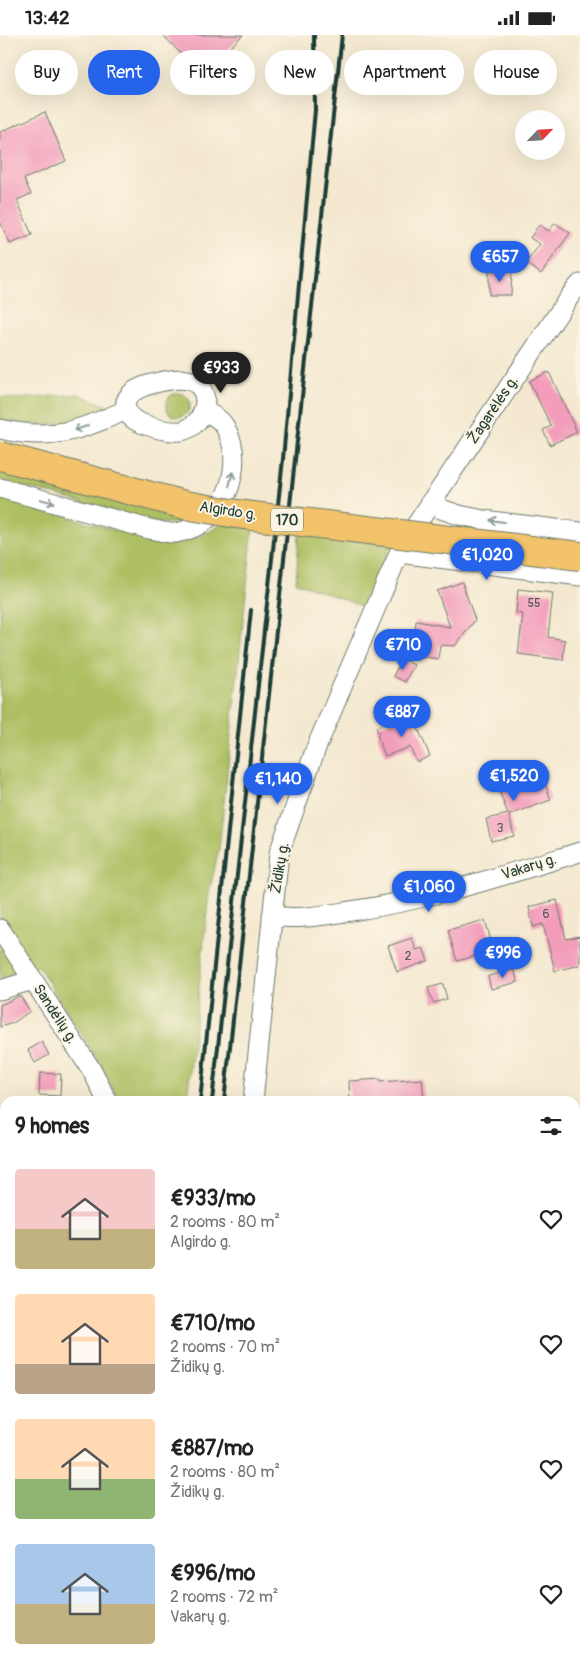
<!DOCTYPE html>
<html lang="en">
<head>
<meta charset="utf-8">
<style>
  :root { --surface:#fff; --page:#f6f6f6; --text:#222; --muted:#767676; --accent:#2563eb }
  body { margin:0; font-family:Pangolin,sans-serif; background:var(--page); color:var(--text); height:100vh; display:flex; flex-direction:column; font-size:19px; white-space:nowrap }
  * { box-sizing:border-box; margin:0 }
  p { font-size:16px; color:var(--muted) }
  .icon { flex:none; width:28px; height:28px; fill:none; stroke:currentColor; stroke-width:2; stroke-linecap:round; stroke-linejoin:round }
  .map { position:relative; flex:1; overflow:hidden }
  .panel { position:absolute; left:0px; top:1061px; width:580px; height:571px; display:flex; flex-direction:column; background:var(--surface); border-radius:15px 15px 0 0; box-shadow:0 5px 20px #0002 }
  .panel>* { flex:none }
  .hud { position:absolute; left:15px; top:15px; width:550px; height:45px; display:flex; gap:10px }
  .needle { width:32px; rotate:65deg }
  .buttons { position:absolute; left:515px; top:75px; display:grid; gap:10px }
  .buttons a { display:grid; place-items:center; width:50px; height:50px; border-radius:50%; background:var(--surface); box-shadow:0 5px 20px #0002; font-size:25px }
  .price { position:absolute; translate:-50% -42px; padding:0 11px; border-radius:18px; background:var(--accent); color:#fff; font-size:16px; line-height:32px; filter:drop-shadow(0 1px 2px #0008) }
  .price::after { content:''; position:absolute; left:50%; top:30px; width:15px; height:11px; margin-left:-8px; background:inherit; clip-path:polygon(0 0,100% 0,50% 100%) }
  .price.active { background:#222; color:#fff }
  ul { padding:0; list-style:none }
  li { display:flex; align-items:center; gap:15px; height:125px; padding:0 15px }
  li span { display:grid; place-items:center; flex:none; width:140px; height:100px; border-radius:5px; color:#555 }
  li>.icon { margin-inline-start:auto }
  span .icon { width:60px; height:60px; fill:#fffc; stroke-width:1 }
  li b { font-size:21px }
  h2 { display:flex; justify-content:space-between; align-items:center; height:60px; padding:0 15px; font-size:21px }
  .tag { padding:0 18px; border-radius:22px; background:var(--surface); box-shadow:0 5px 20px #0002; font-size:18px; line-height:45px }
  .tag.active { background:var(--accent); color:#fff }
  .status { display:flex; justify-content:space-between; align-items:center; height:35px; padding:0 25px; background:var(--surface); direction:ltr }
  .status svg { height:14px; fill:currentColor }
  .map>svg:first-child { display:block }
</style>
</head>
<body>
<div class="status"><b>13:42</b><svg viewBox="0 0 49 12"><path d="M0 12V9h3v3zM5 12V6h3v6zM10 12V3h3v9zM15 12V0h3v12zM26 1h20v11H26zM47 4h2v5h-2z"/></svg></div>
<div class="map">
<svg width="580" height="1632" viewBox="0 0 580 1632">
  <rect width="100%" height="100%" fill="#fcf5e5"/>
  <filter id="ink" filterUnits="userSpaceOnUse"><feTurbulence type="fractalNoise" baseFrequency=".02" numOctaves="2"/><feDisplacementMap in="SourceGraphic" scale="10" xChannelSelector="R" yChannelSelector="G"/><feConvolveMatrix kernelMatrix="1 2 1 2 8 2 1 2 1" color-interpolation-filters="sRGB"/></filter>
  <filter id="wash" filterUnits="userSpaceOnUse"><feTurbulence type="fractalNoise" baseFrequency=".0096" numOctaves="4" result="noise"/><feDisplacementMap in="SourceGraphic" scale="20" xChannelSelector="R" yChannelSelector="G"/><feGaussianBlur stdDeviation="1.12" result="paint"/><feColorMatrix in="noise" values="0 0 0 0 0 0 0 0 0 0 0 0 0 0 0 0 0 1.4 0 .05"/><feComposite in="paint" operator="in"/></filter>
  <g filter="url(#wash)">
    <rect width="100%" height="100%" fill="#f4e9d0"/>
    <g fill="#adbf62" stroke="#667e4b">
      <circle cx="178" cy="370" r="12"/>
      <path d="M78 359 110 372C77 392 36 393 0 384V362L17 364Z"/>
      <polygon points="0,433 191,483 178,488 157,488 0,445"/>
      <path d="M0 462 163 509C189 507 199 504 221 489L253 493 219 814 209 858 187 1066H119L94 1019 38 931 0 943Z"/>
      <polygon points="299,499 391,510 364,572 296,547"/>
      <polygon points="75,1628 133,1628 132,1632 72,1632"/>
    </g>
    <g id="blocks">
      <g fill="#f39dbb">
        <polygon points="163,0 243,0 201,40"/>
        <polygon points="45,77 66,126 24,144 31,159 17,165 32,200 10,209 0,186 0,97"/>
        <polygon points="555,188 570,198 541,239 526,228 540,209 530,203 539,190 549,196"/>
        <polygon points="489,235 512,236 511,260 489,260"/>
        <polygon points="549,337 577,397 550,410 543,395 551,391 529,346"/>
        <polygon points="462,547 475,585 455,611 440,610 438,624 413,620 416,586 450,592 437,556"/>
        <polygon points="518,554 553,558 548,602 565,605 563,625 518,619 523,579 516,578"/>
        <polygon points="402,624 414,630 405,647 393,641"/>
        <polygon points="412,680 430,721 417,727 410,712 385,721 377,700 379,699 376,692 394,685 396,688"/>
        <polygon points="510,731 519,755 544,746 551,765 509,780 514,801 491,806 486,784 508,779 492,737"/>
        <polygon points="557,865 566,904 580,901 580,930 555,936 543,889 533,892 529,872"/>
        <polygon points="485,885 494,916 457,926 448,895"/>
        <polygon points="412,903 416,915 423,913 428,926 397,937 388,911"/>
        <polygon points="514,935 518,947 491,954 488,941"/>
        <polygon points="443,949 447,964 433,968 428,953"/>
        <polygon points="20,961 30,976 13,988 0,992 0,970"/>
        <polygon points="42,1007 49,1020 35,1028 28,1015"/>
        <polygon points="40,1038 61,1039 60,1061 39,1060"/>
        <polygon points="380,1044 380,1047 422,1044 424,1066 350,1066 349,1046"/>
      </g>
    </g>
  </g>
  <g filter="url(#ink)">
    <use href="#blocks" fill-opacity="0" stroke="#6a796b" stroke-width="1"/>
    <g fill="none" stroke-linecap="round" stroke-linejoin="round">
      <g stroke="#6a796b" stroke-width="21">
        <g id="street">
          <path d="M181 344C184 345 189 345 192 346 216 358 203 392 181 396 170 397 157 394 146 390 139 388 128 383 126 374 120 351 166 345 181 344Z"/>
          <path d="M0 394C52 406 79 396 126 375"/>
          <path d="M0 453 149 494C157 495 168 499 176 498 186 496 199 491 207 484 233 463 242 421 225 392 221 384 212 380 204 376"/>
          <polyline points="431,466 441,474 459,480 484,485 580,497"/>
          <polyline points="399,518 580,541"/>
          <path d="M272 881C299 885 324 880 351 876 429 865 505 840 580 817"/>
          <polyline points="0,894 94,1039 107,1066"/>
          <polyline points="0,955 33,945"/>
          <polyline points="253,1066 279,818 316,713 399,518 408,502 570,261 580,249"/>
          <polyline points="575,1439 580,1437"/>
          <polyline points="497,1628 500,1632"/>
          <polyline points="32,1632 35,1628"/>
        </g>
      </g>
      <use href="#street" stroke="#fff" stroke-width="19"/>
      <g stroke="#1f3d34" stroke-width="4">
        <polyline points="200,1066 251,575"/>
        <polyline points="212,1066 283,424 315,75 314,0"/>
        <polyline points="224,1066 342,0"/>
        <polyline points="0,1607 5,1602"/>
        <polyline points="64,1632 67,1628"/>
        <polyline points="139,1632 140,1628"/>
        <polyline points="153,1632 153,1628"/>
        <polyline points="170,1632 170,1628"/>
      </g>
      <g stroke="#6a796b" stroke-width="30" stroke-linecap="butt">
        <polyline id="primary-bridge" points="0,421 185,470 237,479 580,521"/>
      </g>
      <use href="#primary-bridge" stroke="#f2c36a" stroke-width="28"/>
    </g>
    <defs><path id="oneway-shaft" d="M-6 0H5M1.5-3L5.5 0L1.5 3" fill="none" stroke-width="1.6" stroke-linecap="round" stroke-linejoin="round" transform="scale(1.25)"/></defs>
    <g stroke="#8f9e9a">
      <use href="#oneway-shaft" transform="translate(81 393) rotate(162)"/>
      <use href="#oneway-shaft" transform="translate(231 444) rotate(-76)"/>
      <use href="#oneway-shaft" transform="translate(47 466) rotate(15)"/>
      <use href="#oneway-shaft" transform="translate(497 486) rotate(-173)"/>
    </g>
  </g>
  <g text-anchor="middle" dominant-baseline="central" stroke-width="4" stroke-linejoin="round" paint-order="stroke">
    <g font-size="12" fill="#545556">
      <text x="534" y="568">55</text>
      <text x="500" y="793">3</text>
      <text x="546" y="879">6</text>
      <text x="408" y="921">2</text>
    </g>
    <rect fill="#fcf5e5" stroke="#617469" stroke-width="1" x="271" y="473.5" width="32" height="23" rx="4"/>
    <g font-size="14" font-weight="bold" fill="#1f3d34">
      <text x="287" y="485">170</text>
    </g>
    <g font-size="15" fill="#1f3d34" stroke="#fcf5e5">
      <text transform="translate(493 375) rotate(-56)">Žagarėlės g.</text>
      <text transform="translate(228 476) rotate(9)">Algirdo g.</text>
      <text transform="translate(529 832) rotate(-17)">Vakarų g.</text>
      <text transform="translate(280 833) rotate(-80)">Židikų g.</text>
      <text transform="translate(55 979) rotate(57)">Sandėlių g.</text>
    </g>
  </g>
</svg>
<div class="buttons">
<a><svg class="needle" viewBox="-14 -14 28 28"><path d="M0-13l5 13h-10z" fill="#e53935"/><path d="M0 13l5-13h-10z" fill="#767676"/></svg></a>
</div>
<b class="price" style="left:500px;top:248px">€657</b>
<b class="price active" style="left:221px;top:359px">€933</b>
<b class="price" style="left:487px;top:546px">€1,020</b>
<b class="price" style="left:403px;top:636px">€710</b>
<b class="price" style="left:402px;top:703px">€887</b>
<b class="price" style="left:514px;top:767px">€1,520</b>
<b class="price" style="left:278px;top:770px">€1,140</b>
<b class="price" style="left:429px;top:878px">€1,060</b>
<b class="price" style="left:503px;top:944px">€996</b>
<div class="hud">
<a class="tag">Buy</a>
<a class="tag active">Rent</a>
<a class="tag">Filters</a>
<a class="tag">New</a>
<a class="tag">Apartment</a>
<a class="tag">House</a>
</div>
<section class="panel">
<h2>9 homes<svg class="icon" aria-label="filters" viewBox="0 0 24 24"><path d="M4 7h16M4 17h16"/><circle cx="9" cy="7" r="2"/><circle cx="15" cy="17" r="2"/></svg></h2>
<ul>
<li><span style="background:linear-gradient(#f6c9c9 60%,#c2b280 0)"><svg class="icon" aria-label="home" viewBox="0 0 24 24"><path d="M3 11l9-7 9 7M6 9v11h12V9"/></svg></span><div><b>€933/mo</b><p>2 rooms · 80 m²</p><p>Algirdo g.</p></div><svg class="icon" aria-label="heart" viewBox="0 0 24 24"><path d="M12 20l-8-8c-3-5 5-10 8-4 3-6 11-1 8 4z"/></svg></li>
<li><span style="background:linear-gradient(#ffd9b3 70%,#b9a48a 0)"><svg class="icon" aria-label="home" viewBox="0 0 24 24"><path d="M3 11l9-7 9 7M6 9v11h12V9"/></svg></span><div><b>€710/mo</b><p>2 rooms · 70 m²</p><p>Židikų g.</p></div><svg class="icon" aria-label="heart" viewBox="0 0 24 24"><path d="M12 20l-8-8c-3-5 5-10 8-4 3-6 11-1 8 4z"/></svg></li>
<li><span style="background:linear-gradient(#ffd9b3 60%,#8fb573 0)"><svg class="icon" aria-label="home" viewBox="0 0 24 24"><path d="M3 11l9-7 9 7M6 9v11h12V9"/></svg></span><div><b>€887/mo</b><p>2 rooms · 80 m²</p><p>Židikų g.</p></div><svg class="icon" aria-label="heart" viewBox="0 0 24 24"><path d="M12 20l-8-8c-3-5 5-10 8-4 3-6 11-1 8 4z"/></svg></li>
<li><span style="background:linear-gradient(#a9c7e8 60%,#c2b280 0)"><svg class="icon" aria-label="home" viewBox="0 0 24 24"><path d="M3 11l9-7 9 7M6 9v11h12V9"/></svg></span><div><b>€996/mo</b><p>2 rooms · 72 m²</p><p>Vakarų g.</p></div><svg class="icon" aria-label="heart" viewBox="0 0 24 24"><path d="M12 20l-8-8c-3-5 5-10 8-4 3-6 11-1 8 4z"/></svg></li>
</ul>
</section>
</div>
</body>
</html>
